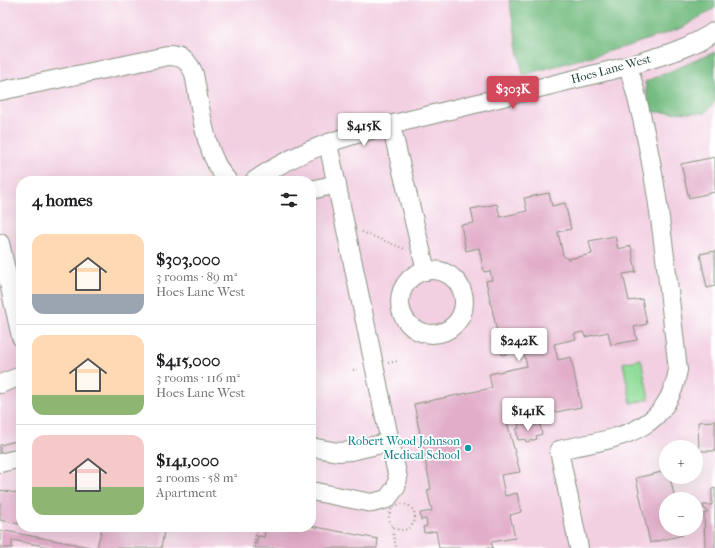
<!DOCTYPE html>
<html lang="en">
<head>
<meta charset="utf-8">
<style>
  :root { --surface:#fff; --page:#f2f2f2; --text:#202124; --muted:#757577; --line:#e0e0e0; --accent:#d1495b }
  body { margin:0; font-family:"IM FELL French Canon",serif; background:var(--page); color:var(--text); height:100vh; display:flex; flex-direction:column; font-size:15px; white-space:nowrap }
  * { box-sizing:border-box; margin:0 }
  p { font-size:13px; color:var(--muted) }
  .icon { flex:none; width:22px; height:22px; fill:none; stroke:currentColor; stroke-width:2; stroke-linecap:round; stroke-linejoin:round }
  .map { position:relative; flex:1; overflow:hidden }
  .panel { position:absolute; left:16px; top:176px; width:300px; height:356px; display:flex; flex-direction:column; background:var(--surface); border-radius:16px; box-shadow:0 4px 16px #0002 }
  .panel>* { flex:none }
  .controls { position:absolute; left:659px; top:440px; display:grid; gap:8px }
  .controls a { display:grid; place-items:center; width:44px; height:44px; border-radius:50%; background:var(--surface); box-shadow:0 4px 16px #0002; font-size:20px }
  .price { position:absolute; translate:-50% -34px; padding:0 9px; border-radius:4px; background:#fff; color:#222; font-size:13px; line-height:26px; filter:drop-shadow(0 1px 2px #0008) }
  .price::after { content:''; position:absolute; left:50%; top:24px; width:12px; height:9px; margin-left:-6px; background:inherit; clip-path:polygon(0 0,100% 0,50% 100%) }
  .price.on { background:var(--accent); color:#fff }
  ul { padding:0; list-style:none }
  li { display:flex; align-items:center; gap:12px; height:100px; padding:0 16px }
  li+li { border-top:1px solid var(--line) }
  li span { display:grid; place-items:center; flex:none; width:112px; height:80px; border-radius:12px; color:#555 }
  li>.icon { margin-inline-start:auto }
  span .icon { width:48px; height:48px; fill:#fffc; stroke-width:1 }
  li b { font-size:17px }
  h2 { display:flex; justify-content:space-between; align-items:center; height:48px; padding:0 16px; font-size:17px }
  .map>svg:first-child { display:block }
</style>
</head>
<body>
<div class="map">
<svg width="715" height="548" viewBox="0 0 715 548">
  <rect width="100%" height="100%" fill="#fff"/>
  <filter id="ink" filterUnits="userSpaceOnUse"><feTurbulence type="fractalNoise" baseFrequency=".025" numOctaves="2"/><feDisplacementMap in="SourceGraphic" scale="8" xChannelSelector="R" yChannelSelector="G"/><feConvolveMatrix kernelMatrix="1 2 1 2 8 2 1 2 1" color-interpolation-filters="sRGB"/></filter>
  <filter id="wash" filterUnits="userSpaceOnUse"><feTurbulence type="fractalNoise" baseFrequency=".012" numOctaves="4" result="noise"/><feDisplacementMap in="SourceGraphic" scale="16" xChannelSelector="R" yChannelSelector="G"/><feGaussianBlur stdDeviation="0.9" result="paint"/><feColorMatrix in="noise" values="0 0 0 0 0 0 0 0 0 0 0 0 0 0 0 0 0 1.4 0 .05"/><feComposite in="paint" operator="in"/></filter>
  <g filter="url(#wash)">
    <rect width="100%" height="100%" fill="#efe7cb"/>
    <path fill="#f2cfe1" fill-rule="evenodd" d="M0 0H715V548H0ZM21 181H311V527H21ZM666 447H696V477H666ZM666 499H696V529H666Z"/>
    <polygon fill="#90dc99" stroke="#588c66" points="641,359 649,399 631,403 623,363"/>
    <g fill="#74bc81" stroke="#4a7c5a">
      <polygon points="509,0 715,0 715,8 682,28 628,46 523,75"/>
      <polygon points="715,52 715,102 705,113 650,112 645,82"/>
    </g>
    <g id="blocks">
      <g fill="#e2adc9">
        <polygon points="715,157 715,192 689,198 681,164"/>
        <polygon points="549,193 552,206 565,203 571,229 558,232 563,255 568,259 592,254 589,241 615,236 618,249 631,246 636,272 623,274 629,301 642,299 647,324 634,327 637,340 611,345 608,332 585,337 583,332 574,334 576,339 554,344 558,360 571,357 581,407 507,422 520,472 501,475 505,496 517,493 521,512 510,515 515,538 491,542 493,548 439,548 436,531 424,533 423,527 427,526 426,519 421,520 420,513 432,511 427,490 431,489 414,404 492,388 489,374 527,366 523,350 502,355 486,281 492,280 490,271 484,272 479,248 466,251 461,225 474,223 471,209 497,204 500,217 527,211 524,198"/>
        <polygon points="715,251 715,286 707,288 700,254"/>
        <polygon points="715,421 715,451 699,451 698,422"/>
        <polygon points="524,423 524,424 527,424 527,427 540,424 542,434 536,436 537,439 526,442 525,439 518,440 516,429 519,428 518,424"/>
        <polygon points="20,440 21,451 3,456 2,453 0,453 0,445"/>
        <polygon points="666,471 666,477 670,477 675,499 666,499 666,529 682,529 683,535 650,543 636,478"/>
        <polygon points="715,488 715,548 705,548 704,513 707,513 707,510 704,509 703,505 712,505 712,489"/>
        <polygon points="0,490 21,494 21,522 19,521 19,524 0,520"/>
        <polygon points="311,526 378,539 377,548 255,548 258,536 264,537 266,527"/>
        <polygon points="102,527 165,527 161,548 97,548"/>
        <polygon points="0,530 90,547 90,548 55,548 12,540 12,548 0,548"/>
      </g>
    </g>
  </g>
  <g filter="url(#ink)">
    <use href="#blocks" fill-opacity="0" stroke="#879280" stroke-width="1"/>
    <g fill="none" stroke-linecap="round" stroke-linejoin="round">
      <g stroke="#879280" stroke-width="20">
        <g id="minor">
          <path d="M0 91 168 56C182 56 189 61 194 74 201 108 204 155 228 181"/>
          <polyline points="391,125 426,271"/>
          <path d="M254 181C311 140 380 128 446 111 507 96 567 81 628 66 658 57 689 49 715 31"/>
          <polyline points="311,190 337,184"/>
          <polyline points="0,243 21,337"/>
          <circle cx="432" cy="302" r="32"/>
          <polyline points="0,384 21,376"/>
          <polyline points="311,447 338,452 351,451 390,442 328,143"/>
          <polyline points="0,463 21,458"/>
          <polyline points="311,491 372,503 387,499 396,487 398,478 390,442"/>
          <path d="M579 548 559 450C613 438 667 436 678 370 666 268 658 164 628 66"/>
        </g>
      </g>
      <g stroke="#879280" stroke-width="2" stroke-dasharray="1 3" stroke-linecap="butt">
        <polyline points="362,232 405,249"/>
        <polyline points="388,363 399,361"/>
        <polyline points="353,370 361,369"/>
        <circle cx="402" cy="517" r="13"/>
        <polyline points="392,526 396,548"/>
        <polyline points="253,548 258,527"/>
      </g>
      <use href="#minor" stroke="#fff" stroke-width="18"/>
    </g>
  </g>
  <circle fill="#0f9aa8" stroke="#fff" stroke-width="1.5" cx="468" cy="448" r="4"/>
  <g text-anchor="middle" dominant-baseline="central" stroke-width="3.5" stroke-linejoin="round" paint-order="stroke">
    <g font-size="12" fill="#1f3d34" stroke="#fff">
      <text transform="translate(611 69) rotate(-15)">Hoes Lane West</text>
    </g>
    <g font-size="12" fill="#0d838f" stroke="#fff" text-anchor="end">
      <text x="460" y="441">Robert Wood Johnson<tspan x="460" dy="14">Medical School</tspan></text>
    </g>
  </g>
</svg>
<div class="controls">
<a>+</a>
<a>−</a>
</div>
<b class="price on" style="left:513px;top:110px">$303K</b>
<b class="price" style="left:364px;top:147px">$415K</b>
<b class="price" style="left:519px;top:362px">$242K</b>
<b class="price" style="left:528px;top:432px">$141K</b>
<section class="panel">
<h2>4 homes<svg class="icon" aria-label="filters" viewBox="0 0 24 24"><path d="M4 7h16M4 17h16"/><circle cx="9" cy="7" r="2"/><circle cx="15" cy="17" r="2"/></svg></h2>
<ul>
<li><span style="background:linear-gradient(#ffd9b3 75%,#9aa5b1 0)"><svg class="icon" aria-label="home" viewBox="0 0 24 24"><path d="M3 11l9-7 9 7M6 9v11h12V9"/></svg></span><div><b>$303,000</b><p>3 rooms · 89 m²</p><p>Hoes Lane West</p></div></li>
<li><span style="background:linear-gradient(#ffd9b3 75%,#8fb573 0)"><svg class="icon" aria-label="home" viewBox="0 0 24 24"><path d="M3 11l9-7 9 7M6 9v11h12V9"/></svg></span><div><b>$415,000</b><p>3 rooms · 116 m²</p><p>Hoes Lane West</p></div></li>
<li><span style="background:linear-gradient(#f6c9c9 65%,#8fb573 0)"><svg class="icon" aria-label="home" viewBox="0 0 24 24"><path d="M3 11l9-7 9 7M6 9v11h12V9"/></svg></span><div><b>$141,000</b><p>2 rooms · 58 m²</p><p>Apartment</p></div></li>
</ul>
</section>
</div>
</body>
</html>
